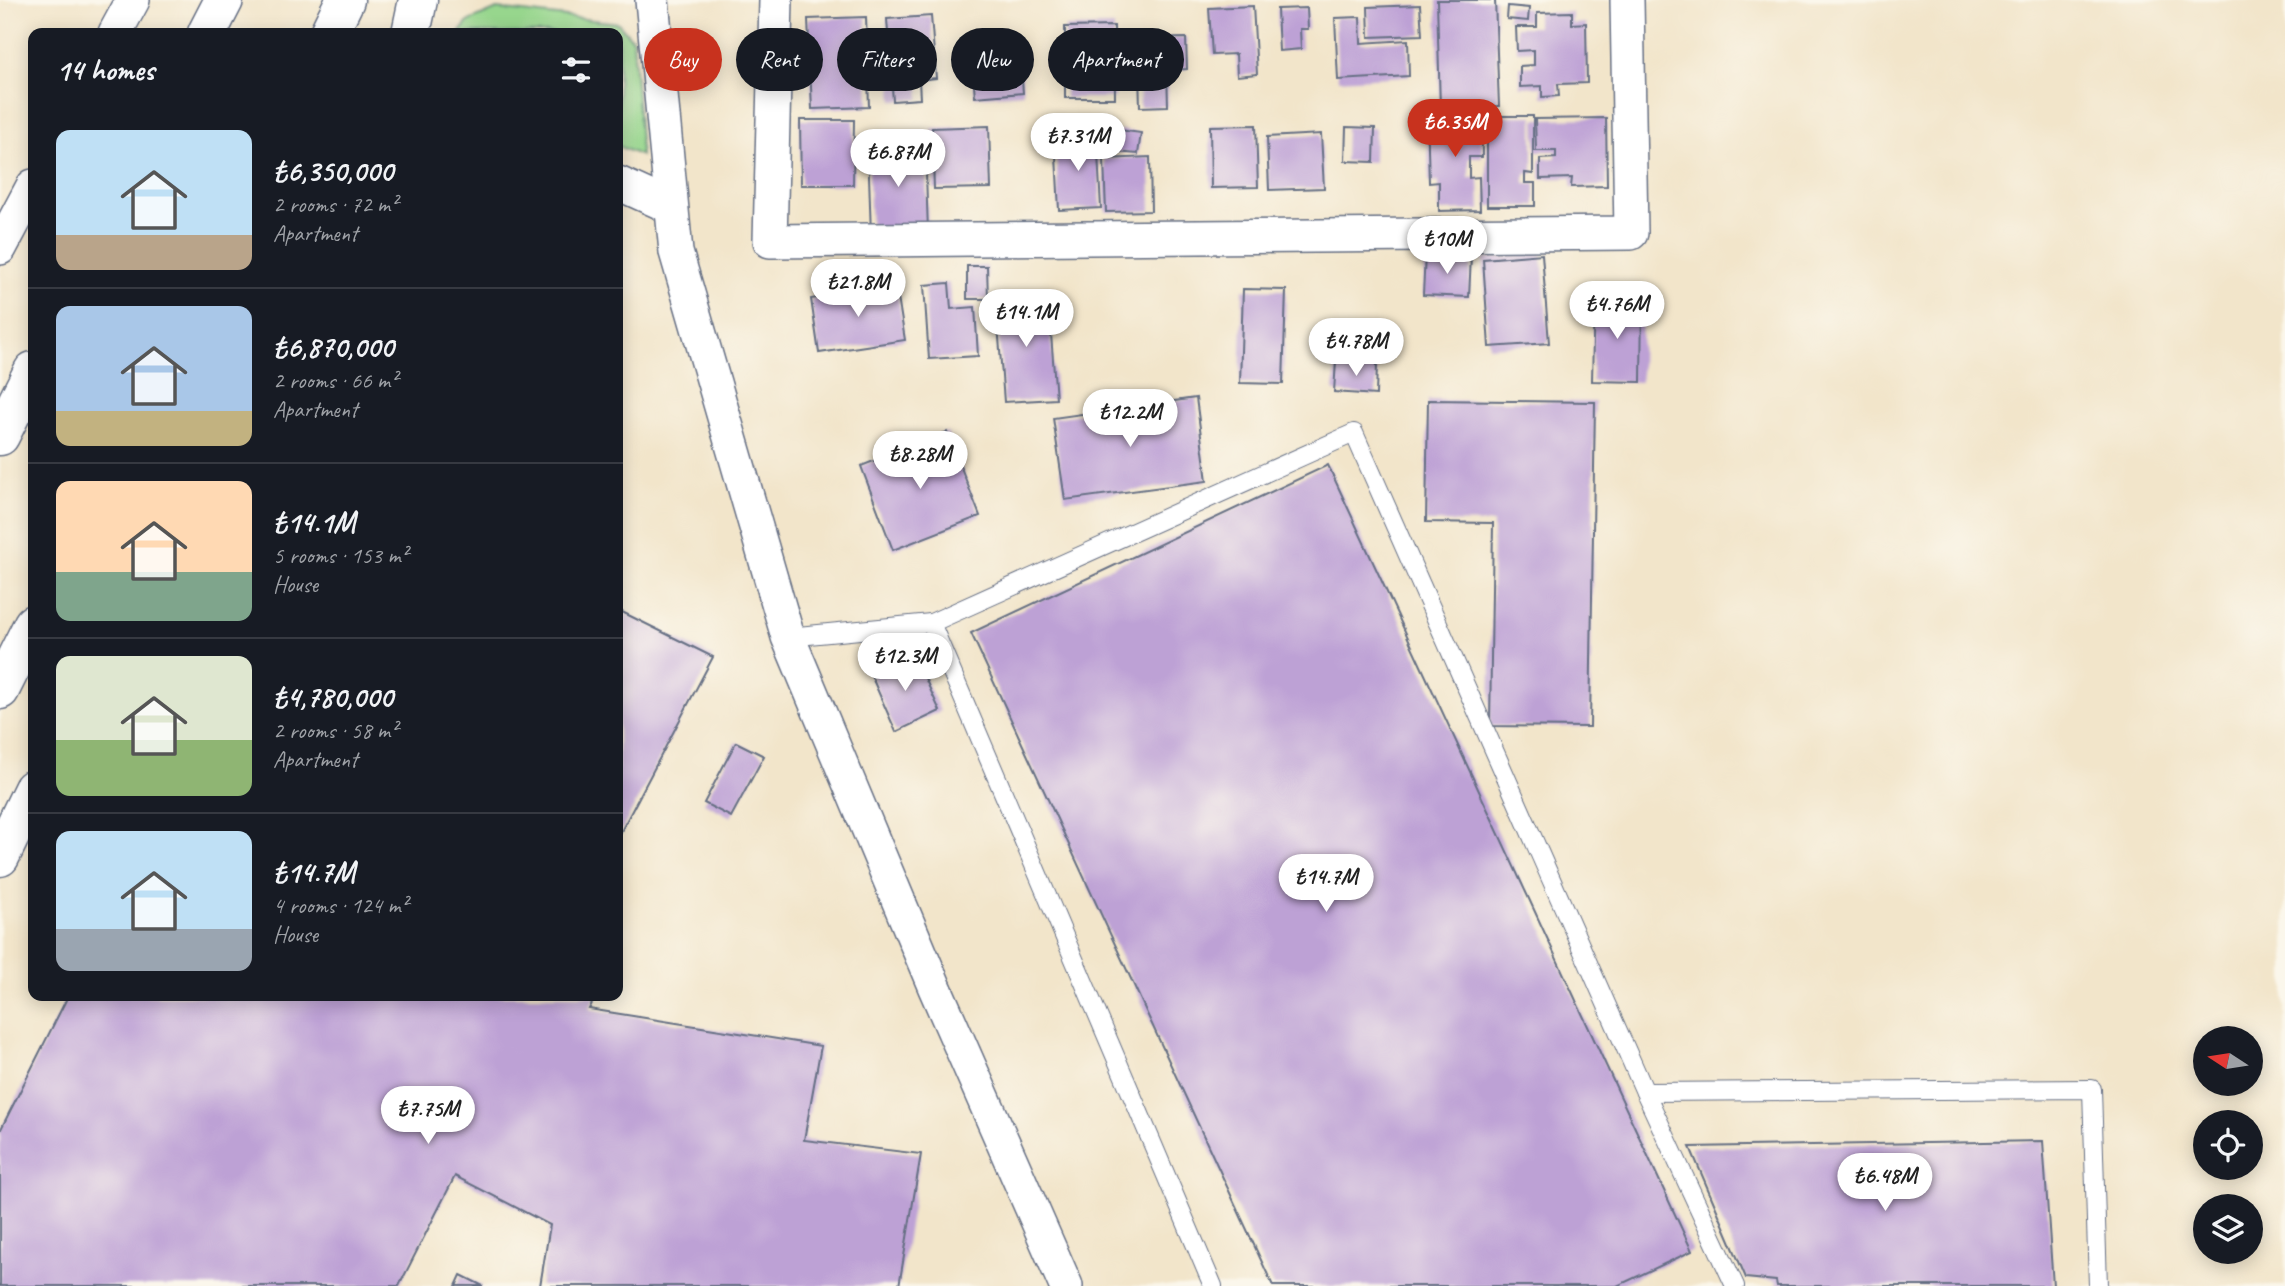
<!DOCTYPE html>
<html lang="en">
<head>
<meta charset="utf-8">
<style>
  :root { --surface:#171b24; --page:#242831; --text:#f1f3f6; --muted:#9ea1a6; --line:#363941; --accent:#c8321e }
  body { margin:0; font-family:Caveat,sans-serif; background:var(--page); color:var(--text); height:100vh; display:flex; flex-direction:column; font-size:26px; white-space:nowrap }
  * { box-sizing:border-box; margin:0 }
  p { font-size:23px; color:var(--muted) }
  .icon { flex:none; width:38px; height:38px; fill:none; stroke:currentColor; stroke-width:2; stroke-linecap:round; stroke-linejoin:round }
  .map { position:relative; flex:1; overflow:hidden }
  .drawer { position:absolute; left:28px; top:28px; width:595px; height:973px; display:flex; flex-direction:column; background:var(--surface); border-radius:14px; box-shadow:0 4px 18px #0003 }
  .drawer>* { flex:none }
  .guide { position:absolute; left:644px; top:28px; width:665px; height:63px; display:flex; gap:14px }
  .needle { width:46px; rotate:282deg }
  .controls { position:absolute; left:2193px; top:1026px; display:grid; gap:14px }
  .controls a { display:grid; place-items:center; width:70px; height:70px; border-radius:50%; background:var(--surface); box-shadow:0 4px 18px #0003; font-size:35px }
  .price { position:absolute; translate:-50% -60px; padding:0 16px; border-radius:24px; background:#fff; color:#222; font-size:23px; line-height:46px; filter:drop-shadow(0 2px 4px #0008) }
  .price::after { content:''; position:absolute; left:50%; top:42px; width:21px; height:16px; margin-left:-10px; background:inherit; clip-path:polygon(0 0,100% 0,50% 100%) }
  .price.on { background:var(--accent); color:#fff }
  ul { padding:0; list-style:none }
  li { display:flex; align-items:center; gap:21px; height:175px; padding:0 28px }
  li+li { border-top:2px solid var(--line) }
  li span { display:grid; place-items:center; flex:none; width:196px; height:140px; border-radius:14px; color:#555 }
  li>.icon { margin-inline-start:auto }
  span .icon { width:84px; height:84px; fill:#fffc; stroke-width:1 }
  li b { font-size:30px }
  h2 { display:flex; justify-content:space-between; align-items:center; height:84px; padding:0 28px; font-size:30px }
  .chip { padding:0 24px; border-radius:32px; background:var(--surface); box-shadow:0 4px 18px #0003; font-size:24px; line-height:63px }
  .chip.on { background:var(--accent); color:#fff }
  .map>svg:first-child { display:block }
</style>
</head>
<body>
<div class="map">
<svg width="2285" height="1286" viewBox="0 0 2285 1286">
  <rect width="100%" height="100%" fill="#fbf7ec"/>
  <filter id="ink" filterUnits="userSpaceOnUse"><feTurbulence type="fractalNoise" baseFrequency=".0143" numOctaves="2"/><feDisplacementMap in="SourceGraphic" scale="14" xChannelSelector="R" yChannelSelector="G"/><feConvolveMatrix kernelMatrix="1 2 1 2 8 2 1 2 1" color-interpolation-filters="sRGB"/></filter>
  <filter id="wash" filterUnits="userSpaceOnUse"><feTurbulence type="fractalNoise" baseFrequency=".00686" numOctaves="4" result="noise"/><feDisplacementMap in="SourceGraphic" scale="28" xChannelSelector="R" yChannelSelector="G"/><feGaussianBlur stdDeviation="1.57" result="paint"/><feColorMatrix in="noise" values="0 0 0 0 0 0 0 0 0 0 0 0 0 0 0 0 0 1.4 0 .05"/><feComposite in="paint" operator="in"/></filter>
  <g filter="url(#wash)">
    <rect width="100%" height="100%" fill="#f2e5ca"/>
    <polygon fill="#97d68d" stroke="#598276" stroke-width="2" points="497,9 618,23 633,40 641,156 618,146 618,33 459,33 469,21"/>
    <g id="blocks">
      <g fill="#bda1d5">
        <polygon points="1437,0 1495,0 1499,106 1440,108"/>
        <polygon points="1420,5 1422,35 1369,37 1368,7"/>
        <polygon points="1253,6 1257,74 1237,76 1236,54 1212,55 1209,8"/>
        <polygon points="1508,6 1529,8 1528,21 1507,19"/>
        <polygon points="1307,8 1308,29 1300,29 1301,49 1279,51 1277,9"/>
        <polygon points="1572,12 1572,24 1586,23 1587,83 1558,84 1559,96 1542,97 1542,86 1520,87 1520,66 1534,65 1534,50 1517,51 1516,27 1537,27 1537,13"/>
        <polygon points="931,16 936,78 919,80 920,99 893,101 887,19"/>
        <polygon points="866,17 869,107 812,109 808,19"/>
        <polygon points="1360,17 1361,43 1408,40 1409,76 1338,80 1335,18"/>
        <polygon points="1114,26 1115,98 1065,98 1065,27"/>
        <polygon points="1186,38 1187,69 1167,70 1168,106 1140,107 1138,39"/>
        <polygon points="1019,42 1023,93 975,97 971,46"/>
        <polygon points="1481,113 1482,157 1469,157 1469,178 1479,177 1480,210 1439,211 1439,182 1429,183 1427,114"/>
        <polygon points="1487,116 1533,116 1533,174 1525,173 1525,183 1535,183 1535,206 1487,206"/>
        <polygon points="1606,118 1607,186 1571,187 1572,178 1540,179 1540,159 1556,158 1556,151 1536,151 1535,119"/>
        <polygon points="800,120 854,120 853,185 801,185"/>
        <polygon points="1256,125 1258,187 1211,188 1210,126"/>
        <polygon points="989,126 991,188 934,189 932,128"/>
        <polygon points="1346,127 1375,128 1374,162 1345,161"/>
        <polygon points="1119,130 1141,133 1138,154 1116,152"/>
        <polygon points="1321,134 1324,188 1269,190 1267,137"/>
        <polygon points="1097,136 1101,208 1059,210 1055,138"/>
        <polygon points="925,144 928,232 871,235 868,146"/>
        <polygon points="1150,157 1151,211 1106,212 1104,159"/>
        <polygon points="1425,254 1471,256 1469,297 1423,295"/>
        <polygon points="1542,254 1549,343 1489,347 1483,259"/>
        <polygon points="967,266 987,266 988,299 967,299"/>
        <polygon points="949,283 951,309 975,307 978,356 929,359 924,285"/>
        <polygon points="896,285 905,340 819,353 811,299"/>
        <polygon points="1243,289 1286,290 1283,384 1240,383"/>
        <polygon points="1048,295 1056,399 1004,402 996,299"/>
        <polygon points="1594,299 1642,300 1641,382 1592,381"/>
        <polygon points="1336,361 1377,363 1376,395 1334,392"/>
        <polygon points="1196,398 1207,481 1065,500 1053,418"/>
        <polygon points="1428,400 1595,402 1590,727 1490,726 1493,523 1426,522"/>
        <polygon points="947,432 980,516 893,550 861,466"/>
        <polygon points="1328,465 1692,1251 1617,1286 1273,1286 971,633"/>
        <polygon points="618,610 713,657 618,837"/>
        <polygon points="914,654 940,711 896,732 870,673"/>
        <polygon points="736,742 764,756 731,817 704,803"/>
        <polygon points="68,996 596,996 589,1009 821,1046 804,1140 921,1154 899,1286 540,1286 550,1225 455,1176 399,1286 0,1286 0,1131"/>
        <polygon points="2043,1141 2053,1286 1777,1286 1776,1281 1746,1278 1690,1147"/>
        <polygon points="461,1275 483,1286 456,1286"/>
      </g>
    </g>
  </g>
  <g filter="url(#ink)">
    <use href="#blocks" fill-opacity="0" stroke="#666f84" stroke-width="2"/>
    <g fill="none" stroke-linecap="round" stroke-linejoin="round">
      <g stroke="#666f84" stroke-width="20">
        <g id="lane">
          <polyline points="931,623 1213,1286"/>
          <polyline points="788,637 931,623 1354,433 1645,1092 1735,1286"/>
          <polyline points="1645,1092 2092,1089 2098,1286"/>
        </g>
      </g>
      <g stroke="#666f84" stroke-width="36">
        <g id="street">
          <polyline points="652,0 676,252 788,637 935,988 1066,1286"/>
          <polyline points="776,0 770,241 1631,233 1627,0"/>
          <polyline points="115,33 133,0"/>
          <polyline points="618,183 671,207"/>
          <polyline points="0,248 33,186"/>
        </g>
      </g>
      <g stroke="#666f84" stroke-width="41">
        <g id="highway">
          <polyline points="207,33 224,0"/>
          <polyline points="329,33 345,0"/>
          <polyline points="411,33 418,0"/>
          <polyline points="0,436 33,371"/>
          <polyline points="0,690 33,624"/>
          <polyline points="0,857 33,789"/>
        </g>
      </g>
      <use href="#lane" stroke="#fff" stroke-width="18"/>
      <use href="#street" stroke="#fff" stroke-width="33"/>
      <use href="#highway" stroke="#fff" stroke-width="38"/>
    </g>
  </g>
</svg>
<div class="controls">
<a><svg class="needle" viewBox="-14 -14 28 28"><path d="M0-13l5 13h-10z" fill="#e53935"/><path d="M0 13l5-13h-10z" fill="#9ea1a6"/></svg></a>
<a><svg class="icon" aria-label="locate" viewBox="0 0 24 24"><circle cx="12" cy="12" r="6"/><path d="M12 2v4M12 18v4M2 12h4M18 12h4"/></svg></a>
<a><svg class="icon" aria-label="layers" viewBox="0 0 24 24"><path d="M12 4l9 5-9 5-9-5zM3 14l9 5 9-5"/></svg></a>
</div>
<b class="price on" style="left:1455px;top:159px">₺6.35M</b>
<b class="price" style="left:1078px;top:173px">₺7.31M</b>
<b class="price" style="left:898px;top:189px">₺6.87M</b>
<b class="price" style="left:1447px;top:276px">₺10M</b>
<b class="price" style="left:858px;top:319px">₺21.8M</b>
<b class="price" style="left:1617px;top:341px">₺4.76M</b>
<b class="price" style="left:1026px;top:349px">₺14.1M</b>
<b class="price" style="left:1356px;top:378px">₺4.78M</b>
<b class="price" style="left:1130px;top:449px">₺12.2M</b>
<b class="price" style="left:920px;top:491px">₺8.28M</b>
<b class="price" style="left:905px;top:693px">₺12.3M</b>
<b class="price" style="left:1326px;top:914px">₺14.7M</b>
<b class="price" style="left:428px;top:1146px">₺7.75M</b>
<b class="price" style="left:1885px;top:1213px">₺6.48M</b>
<div class="guide">
<a class="chip on">Buy</a>
<a class="chip">Rent</a>
<a class="chip">Filters</a>
<a class="chip">New</a>
<a class="chip">Apartment</a>
</div>
<section class="drawer">
<h2>14 homes<svg class="icon" aria-label="filters" viewBox="0 0 24 24"><path d="M4 7h16M4 17h16"/><circle cx="9" cy="7" r="2"/><circle cx="15" cy="17" r="2"/></svg></h2>
<ul>
<li><span style="background:linear-gradient(#bfe0f5 75%,#b9a48a 0)"><svg class="icon" aria-label="home" viewBox="0 0 24 24"><path d="M3 11l9-7 9 7M6 9v11h12V9"/></svg></span><div><b>₺6,350,000</b><p>2 rooms · 72 m²</p><p>Apartment</p></div></li>
<li><span style="background:linear-gradient(#a9c7e8 75%,#c2b280 0)"><svg class="icon" aria-label="home" viewBox="0 0 24 24"><path d="M3 11l9-7 9 7M6 9v11h12V9"/></svg></span><div><b>₺6,870,000</b><p>2 rooms · 66 m²</p><p>Apartment</p></div></li>
<li><span style="background:linear-gradient(#ffd9b3 65%,#7fa58c 0)"><svg class="icon" aria-label="home" viewBox="0 0 24 24"><path d="M3 11l9-7 9 7M6 9v11h12V9"/></svg></span><div><b>₺14.1M</b><p>5 rooms · 153 m²</p><p>House</p></div></li>
<li><span style="background:linear-gradient(#dfe7d0 60%,#8fb573 0)"><svg class="icon" aria-label="home" viewBox="0 0 24 24"><path d="M3 11l9-7 9 7M6 9v11h12V9"/></svg></span><div><b>₺4,780,000</b><p>2 rooms · 58 m²</p><p>Apartment</p></div></li>
<li><span style="background:linear-gradient(#bfe0f5 70%,#9aa5b1 0)"><svg class="icon" aria-label="home" viewBox="0 0 24 24"><path d="M3 11l9-7 9 7M6 9v11h12V9"/></svg></span><div><b>₺14.7M</b><p>4 rooms · 124 m²</p><p>House</p></div></li>
</ul>
</section>
</div>
</body>
</html>
